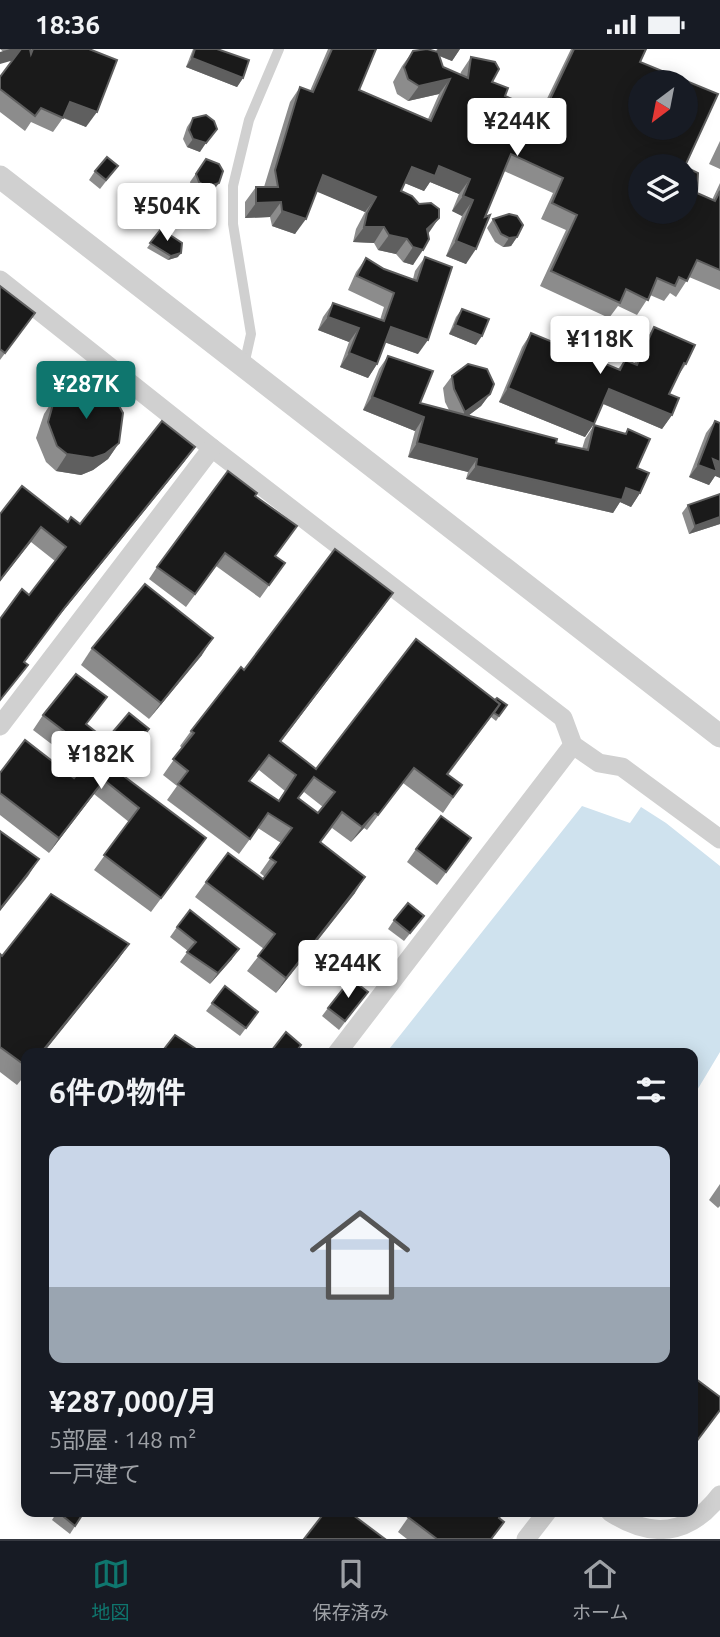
<!DOCTYPE html>
<html lang="ja">
<head>
<meta charset="utf-8">
<style>
  :root { --surface:#171b24; --page:#242831; --text:#f1f3f6; --muted:#9ea1a6; --line:#363941; --accent:#0f766e }
  body { margin:0; font-family:Ubuntu,"Noto Sans JP",sans-serif; background:var(--page); color:var(--text); height:100vh; display:flex; flex-direction:column; font-size:26px; white-space:nowrap }
  * { box-sizing:border-box; margin:0 }
  p { font-size:23px; color:var(--muted) }
  .icon { flex:none; width:38px; height:38px; fill:none; stroke:currentColor; stroke-width:2; stroke-linecap:round; stroke-linejoin:round }
  .map { position:relative; flex:1; overflow:hidden }
  .panel { position:absolute; left:21px; top:999px; width:677px; height:469px; display:flex; flex-direction:column; background:var(--surface); border-radius:14px; box-shadow:0 4px 18px #0003 }
  .panel>* { flex:none }
  .needle { width:46px; rotate:212deg }
  .buttons { position:absolute; left:628px; top:21px; display:grid; gap:14px }
  .buttons a { display:grid; place-items:center; width:70px; height:70px; border-radius:50%; background:var(--surface); box-shadow:0 4px 18px #0003; font-size:35px }
  .price { position:absolute; translate:-50% -60px; padding:0 16px; border-radius:7px; background:#fff; color:#222; font-size:23px; line-height:46px; filter:drop-shadow(0 2px 4px #0008) }
  .price::after { content:''; position:absolute; left:50%; top:42px; width:21px; height:16px; margin-left:-10px; background:inherit; clip-path:polygon(0 0,100% 0,50% 100%) }
  .price.selected { background:var(--accent); color:#fff }
  ul { padding:0; list-style:none }
  li { display:grid; align-content:center; gap:14px; height:371px; padding:0 28px }
  li span { display:grid; place-items:center; height:217px; border-radius:14px; color:#555 }
  li>.icon { margin-inline-start:auto }
  span .icon { width:126px; height:126px; fill:#fffc; stroke-width:1 }
  li b { font-size:30px }
  h2 { display:flex; justify-content:space-between; align-items:center; height:84px; padding:0 28px; font-size:30px }
  .status { display:flex; justify-content:space-between; align-items:center; height:49px; padding:0 35px; background:var(--surface); direction:ltr }
  .status svg { height:19px; fill:currentColor }
  .tabs { display:flex; justify-content:space-around; align-items:center; height:98px; border-top:2px solid var(--line); background:var(--surface); font-size:19px; color:var(--muted) }
  .tabs a { display:grid; justify-items:center; gap:4px }
  .tabs .selected { color:var(--accent) }
  .map>svg:first-child { display:block }
</style>
</head>
<body>
<div class="status"><b>18:36</b><svg viewBox="0 0 49 12"><path d="M0 12V9h3v3zM5 12V6h3v6zM10 12V3h3v9zM15 12V0h3v12zM26 1h20v11H26zM47 4h2v5h-2z"/></svg></div>
<div class="map">
<svg width="720" height="1490" viewBox="0 0 720 1490">
  <rect width="100%" height="100%" fill="#fff"/>
  <polygon fill="#cfe2ee" points="582,757 630,774 641,758 666,774 720,817 720,1003 693,1048 693,1004 386,1004"/>
  <g fill="none" stroke-linecap="round" stroke-linejoin="round">
    <polyline stroke="#d0d0d0" stroke-width="10" points="244,316 251,285 233,175 233,137 249,71 279,0"/>
    <g stroke="#d0d0d0" stroke-width="19">
      <polyline points="0,231 212,399 563,669 573,696 599,714 622,718 720,790"/>
      <polyline points="0,677 212,399"/>
      <polyline points="337,1004 573,696"/>
      <path d="M610 1463C651 1490 689 1487 720 1446"/>
      <polyline points="526,1490 547,1463"/>
    </g>
    <polyline stroke="#d0d0d0" stroke-width="23" points="0,128 720,687"/>
  </g>
  <g fill="#8c8c8c" fill-rule="evenodd">
    <polygon points="0,0 89,0 86,78 63,69 53,83 31,73 25,82 0,63 0,28 13,11"/>
    <polygon points="193,0 217,0 243,29 237,38 186,18"/>
    <polygon points="328,0 376,0 359,41 428,70 439,45 408,52 397,45 393,33 402,17 413,2 436,2 437,0 460,0 452,12 439,7 443,18 460,26 461,23 471,8 505,47 541,62 571,0 646,0 640,13 697,144 712,151 720,134 720,241 689,228 676,248 670,244 664,252 650,246 637,266 618,257 609,269 540,237 566,181 541,170 553,144 504,122 466,215 446,207 462,167 452,162 459,145 430,133 424,142 405,134 401,142 428,185 413,216 403,213 396,205 378,201 374,194 353,193 356,180 365,163 317,142 295,185 272,177 270,168 245,169 245,153 256,138 264,138 290,53 300,38 310,42"/>
    <polygon points="193,69 200,103 187,98 183,90 187,78"/>
    <polygon points="720,92 720,120 709,115"/>
    <polygon points="206,110 213,142 201,146 193,142 190,133"/>
    <polygon points="118,117 100,140 89,131 95,122"/>
    <polygon points="493,170 517,188 511,197 503,198 495,193 487,179"/>
    <polygon points="161,180 178,208 168,211 147,199"/>
    <polygon points="425,208 418,305 385,293 377,315 368,329 340,318 349,293 318,281 323,268 333,254 380,271 384,258 348,241 356,223 366,209 384,220 413,230 415,222"/>
    <polygon points="0,237 35,264 0,311"/>
    <polygon points="462,260 476,296 449,285 456,268"/>
    <polygon points="654,278 686,315 678,327 669,345 672,366 662,380 603,355 585,388 499,353 522,298 531,284 618,320 625,311 634,315 645,292"/>
    <polygon points="388,307 420,354 449,361 445,353 443,339 452,327 490,345 481,357 469,366 556,394 582,400 585,390 594,376 625,385 628,380 637,419 640,444 631,458 620,453 613,464 466,430 468,423 408,408 415,382 363,361 379,320"/>
    <polygon points="55,348 119,394 108,410 93,421 81,426 56,422 46,413 36,389 44,365"/>
    <polygon points="715,372 715,427 709,436 689,428 706,384"/>
    <polygon points="195,398 184,413 54,573 24,614 17,631 29,546 55,512 31,493 0,465 80,475"/>
    <polygon points="720,445 720,475 689,485 682,464 688,456"/>
    <polygon points="255,447 276,507 285,514 260,549 216,517 186,558 149,530 157,518"/>
    <path d="M393 544 281 693 316 720 495 651 507 656 496 672 491 668 448 726 462 736 443 764 403 734 367 781 364 779 351 793 332 779 321 793 355 844 276 944 247 922 264 900 195 848 206 833 263 830 265 828 260 824 281 794 258 779 239 805 167 751 177 737 163 726 182 699 180 697 191 682 244 621ZM259 721 285 742 278 752 250 732ZM304 743 323 758 318 764 298 750Z"/>
    <polygon points="92,599 202,606 149,670 81,616"/>
    <polygon points="43,666 87,676 106,691 139,695 125,712 125,728 206,789 151,863 94,821 129,773 94,745 49,804 0,766 0,724 74,729 83,719 33,681"/>
    <polygon points="416,800 462,802 437,836 407,813"/>
    <polygon points="424,867 404,892 388,880 394,871"/>
    <polygon points="177,878 232,910 210,935 180,913 188,902 170,888"/>
    <polygon points="129,895 117,912 43,1004 26,1004 26,1025 17,1036 0,1023 0,905 2,907"/>
    <polygon points="225,937 258,963 240,987 206,962"/>
    <polygon points="368,943 339,981 322,967 328,959"/>
    <polygon points="720,1135 720,1157 718,1159 709,1151"/>
    <polygon points="57,1463 84,1463 70,1485 52,1471"/>
    <polygon points="412,1463 499,1469 492,1490 407,1490 398,1483"/>
  </g>
  <g fill="#5f5f5f">
    <polygon points="10,0 21,0 14,11 0,15 0,3"/>
    <polygon points="438,0 460,0 452,12 435,5"/>
    <polygon points="192,9 243,29 237,38 186,18"/>
    <polygon points="450,30 439,45 408,52 419,37"/>
    <polygon points="70,53 97,63 86,78 60,67"/>
    <polygon points="193,90 206,94 200,103 187,98"/>
    <polygon points="439,117 470,130 459,145 430,133 424,142 402,133 412,118"/>
    <polygon points="323,126 376,148 365,163 313,141"/>
    <polygon points="219,134 213,142 201,146 207,138"/>
    <polygon points="463,147 473,151 462,167 452,162"/>
    <polygon points="281,153 270,168 245,169 256,154"/>
    <polygon points="282,162 306,170 295,185 272,177"/>
    <polygon points="439,169 428,185 427,180"/>
    <polygon points="364,178 384,178 374,194 353,193"/>
    <polygon points="389,186 407,190 396,205 378,201"/>
    <polygon points="517,188 511,197 503,198 509,189"/>
    <polygon points="456,192 476,200 466,215 446,207"/>
    <polygon points="413,198 423,201 413,216 403,213"/>
    <polygon points="181,204 178,208 168,211 171,207"/>
    <polygon points="328,268 359,279 349,293 318,281"/>
    <polygon points="455,276 482,287 476,296 449,285"/>
    <polygon points="391,278 428,291 418,305 381,292"/>
    <polygon points="349,304 377,315 368,329 340,318"/>
    <polygon points="508,339 594,375 585,388 499,353"/>
    <polygon points="609,340 672,366 662,380 599,353"/>
    <polygon points="490,345 481,357 456,376 465,363"/>
    <polygon points="372,348 424,368 415,382 363,361"/>
    <polygon points="119,394 108,410 93,421 81,426 56,422 67,405"/>
    <polygon points="417,394 477,410 468,423 408,408"/>
    <polygon points="195,398 184,413 54,573 65,558"/>
    <polygon points="713,410 720,413 720,429 715,427 709,436 689,428 698,416"/>
    <polygon points="476,417 626,439 640,444 631,458 620,453 613,464 466,430"/>
    <polygon points="720,468 720,475 689,485 695,477"/>
    <polygon points="41,478 31,493 0,532 0,531"/>
    <polygon points="393,544 382,560 269,708 280,692"/>
    <polygon points="213,589 202,606 149,670 161,654"/>
    <polygon points="149,680 139,695 113,725 123,711"/>
    <polygon points="104,731 94,745 49,804 59,789"/>
    <polygon points="375,764 364,779 351,793 362,778"/>
    <polygon points="39,810 28,827 0,862 0,860"/>
    <polygon points="365,828 355,844 276,944 286,929"/>
    <polygon points="129,895 117,912 43,1004 41,1004"/>
    <polygon points="239,900 232,910 210,935 218,924"/>
  </g>
  <g fill="#1a1a1a" stroke="#5f5f5f" stroke-width="2" fill-rule="evenodd">
    <polygon points="21,0 30,0 31,5 33,0 89,0 117,11 97,63 70,53 63,69 41,59 35,67 0,40 0,28"/>
    <polygon points="195,0 217,0 249,11 243,29 192,9"/>
    <path d="M332 0H376L359 41 431 72 450 30 419 37 408 30 404 18 413 2 427 0 438 3 443 18 468 29 471 8 495 13 499 20 492 33 508 39 505 47 544 63 574 0H646L640 13 718 45 685 117H640V163H686V118L698 124 697 144 715 152 720 142V221L697 211 687 232 679 228 675 237 657 229 648 251 626 240 620 254 551 222 577 166 552 154 563 129 511 105 485 168 490 166 476 200 456 192 473 151 463 147 470 130 439 117 435 127 412 118 401 142 412 147 419 155 431 154 439 160V169L427 180 429 190 423 201 413 198 407 190 389 186 384 178H364L367 164 376 148 323 126 306 170 282 162 281 153 256 154V138H278L275 121 300 38 313 43ZM640 33H686V79H640Z"/>
    <polygon points="206,66 214,72 217,80 206,94 193,90 189,81 193,69"/>
    <polygon points="107,108 118,117 106,131 95,122"/>
    <polygon points="206,110 219,115 223,122 219,134 207,138 199,133 196,125"/>
    <polygon points="509,165 517,167 523,176 517,188 509,189 501,185 493,170"/>
    <polygon points="161,180 182,194 181,204 171,207 150,194"/>
    <polygon points="425,208 452,218 428,291 391,278 377,315 349,304 359,279 328,268 333,254 384,272 394,244 357,227 366,209 384,220 417,232"/>
    <polygon points="0,237 35,264 5,304 0,300"/>
    <polygon points="462,260 489,270 482,287 455,276"/>
    <polygon points="654,278 695,296 686,315 684,314 669,345 679,349 672,366 609,340 594,375 508,339 531,284 620,321 625,311 637,316"/>
    <polygon points="388,307 433,322 420,354 557,390 556,394 588,401 594,376 626,385 628,380 650,390 637,419 649,424 640,444 626,439 622,451 476,417 477,410 417,394 424,368 372,348"/>
    <polygon points="468,315 487,320 494,335 490,345 465,363 454,340 452,327"/>
    <polygon points="77,335 102,337 112,344 123,364 119,394 105,405 93,409 67,405 57,397 48,373 55,348"/>
    <polygon points="162,372 195,398 65,558 24,613 28,616 0,651 0,570 22,540 29,546 66,498 41,478 0,531 0,465 22,437 68,473 71,468 80,475"/>
    <polygon points="715,372 720,374 720,413 713,410 717,423 698,416"/>
    <polygon points="228,422 257,444 255,447 297,477 275,507 285,514 269,536 225,504 195,545 157,518"/>
    <polygon points="720,445 720,468 695,477 688,456"/>
    <path d="M335 500 393 544 280 692 316 720 416 590 500 655 447 725 462 736 453 748 414 719 378 766 375 764 362 778 342 763 320 793 365 828 286 929 258 907 275 885 206 833 228 804 263 830 276 813 270 809 292 779 268 764 250 790 178 735 188 722 173 710 194 684 191 682 241 618 244 621ZM269 706 296 726 279 752 249 732ZM314 728 335 743 318 764 298 749Z"/>
    <polygon points="145,535 213,589 161,654 92,599"/>
    <polygon points="76,625 107,648 86,675 106,691 129,664 149,680 123,711 132,718 125,728 206,789 161,849 104,806 139,759 104,731 59,789 0,744 0,724 25,691 74,729 94,705 43,666"/>
    <polygon points="497,649 507,656 499,667 494,664 500,655 495,651"/>
    <polygon points="441,767 471,789 446,823 416,800"/>
    <polygon points="0,782 39,810 0,860"/>
    <polygon points="51,845 129,895 41,1004 26,1004 26,1017 0,998 0,905 2,907"/>
    <polygon points="408,854 424,867 410,884 394,871"/>
    <polygon points="190,861 239,900 218,924 187,903 196,893 177,878"/>
    <polygon points="351,930 368,943 345,972 328,959"/>
    <polygon points="225,937 258,963 246,979 212,954"/>
    <polygon points="286,983 301,996 295,1004 277,1004 272,1001"/>
    <polygon points="175,986 202,1004 161,1004"/>
    <polygon points="696,1330 720,1348 720,1361 693,1397 693,1335"/>
    <polygon points="58,1463 84,1463 75,1477"/>
    <polygon points="325,1463 349,1463 385,1490 304,1490"/>
    <polygon points="412,1463 503,1463 499,1469 504,1473 491,1490 437,1490 408,1468"/>
  </g>
</svg>
<div class="buttons">
<a><svg class="needle" viewBox="-14 -14 28 28"><path d="M0-13l5 13h-10z" fill="#e53935"/><path d="M0 13l5-13h-10z" fill="#9ea1a6"/></svg></a>
<a><svg class="icon" aria-label="layers" viewBox="0 0 24 24"><path d="M12 4l9 5-9 5-9-5zM3 14l9 5 9-5"/></svg></a>
</div>
<b class="price" style="left:517px;top:109px">¥244K</b>
<b class="price" style="left:167px;top:194px">¥504K</b>
<b class="price" style="left:600px;top:327px">¥118K</b>
<b class="price selected" style="left:86px;top:372px">¥287K</b>
<b class="price" style="left:101px;top:742px">¥182K</b>
<b class="price" style="left:348px;top:951px">¥244K</b>
<section class="panel">
<h2>6件の物件<svg class="icon" aria-label="filters" viewBox="0 0 24 24"><path d="M4 7h16M4 17h16"/><circle cx="9" cy="7" r="2"/><circle cx="15" cy="17" r="2"/></svg></h2>
<ul>
<li><span style="background:linear-gradient(#c9d6e8 65%,#9aa5b1 0)"><svg class="icon" aria-label="home" viewBox="0 0 24 24"><path d="M3 11l9-7 9 7M6 9v11h12V9"/></svg></span><div><b>¥287,000/月</b><p>5部屋 · 148 m²</p><p>一戸建て</p></div></li>
</ul>
</section>
</div>
<nav class="tabs">
<a class="selected"><svg class="icon" aria-label="map" viewBox="0 0 24 24"><path d="M3 6l6-2 6 2 6-2v14l-6 2-6-2-6 2zM9 4v14M15 6v14"/></svg>地図</a>
<a><svg class="icon" aria-label="saved" viewBox="0 0 24 24"><path d="M7 4h10v16l-5-4-5 4z"/></svg>保存済み</a>
<a><svg class="icon" aria-label="home" viewBox="0 0 24 24"><path d="M3 11l9-7 9 7M6 9v11h12V9"/></svg>ホーム</a>
</nav>
</body>
</html>
